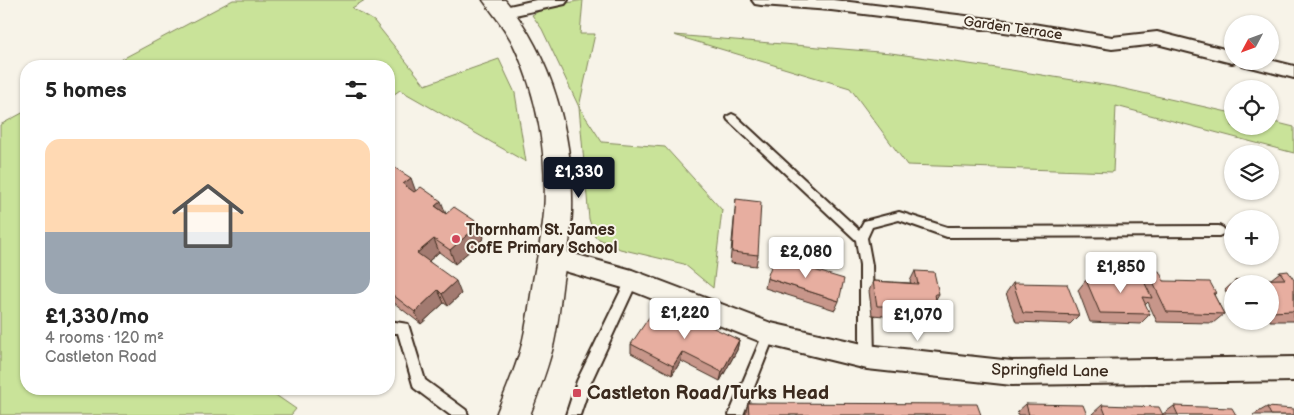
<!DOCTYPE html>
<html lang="en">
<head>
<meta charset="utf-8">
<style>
  :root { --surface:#fff; --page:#f6f6f6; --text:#222; --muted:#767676; --line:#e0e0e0; --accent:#111827 }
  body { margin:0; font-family:"Balsamiq Sans",sans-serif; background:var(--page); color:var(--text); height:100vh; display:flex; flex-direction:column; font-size:19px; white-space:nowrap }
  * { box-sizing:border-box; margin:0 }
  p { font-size:16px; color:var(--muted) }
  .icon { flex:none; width:28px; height:28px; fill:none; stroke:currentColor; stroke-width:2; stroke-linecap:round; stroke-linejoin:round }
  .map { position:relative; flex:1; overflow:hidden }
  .drawer { position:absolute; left:20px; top:60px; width:375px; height:335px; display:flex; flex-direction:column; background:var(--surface); border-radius:20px; box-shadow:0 1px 4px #0004 }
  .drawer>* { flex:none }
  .needle { width:32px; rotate:229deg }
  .tools { position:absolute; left:1224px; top:15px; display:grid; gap:10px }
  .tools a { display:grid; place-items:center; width:55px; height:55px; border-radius:50%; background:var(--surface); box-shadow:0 1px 4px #0004; font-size:25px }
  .price { position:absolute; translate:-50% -42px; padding:0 11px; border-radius:5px; background:#fff; color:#222; font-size:16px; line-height:32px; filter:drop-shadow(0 1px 2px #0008) }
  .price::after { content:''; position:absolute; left:50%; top:30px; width:15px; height:11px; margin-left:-8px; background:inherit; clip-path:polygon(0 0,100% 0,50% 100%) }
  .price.selected { background:var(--accent); color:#fff }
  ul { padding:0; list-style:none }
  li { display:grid; align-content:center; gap:10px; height:265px; padding:0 25px }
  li+li { border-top:1px solid var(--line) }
  li span { display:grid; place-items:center; height:155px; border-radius:15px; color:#555 }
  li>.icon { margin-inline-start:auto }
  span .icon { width:90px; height:90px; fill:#fffc; stroke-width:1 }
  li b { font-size:21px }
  h2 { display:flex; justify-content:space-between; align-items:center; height:60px; padding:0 25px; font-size:21px }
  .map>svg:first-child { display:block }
</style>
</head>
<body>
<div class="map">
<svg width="1294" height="415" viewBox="0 0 1294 415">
  <rect width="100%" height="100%" fill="#f7f3e8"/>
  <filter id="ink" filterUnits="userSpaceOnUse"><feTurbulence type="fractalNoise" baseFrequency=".02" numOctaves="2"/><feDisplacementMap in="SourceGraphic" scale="10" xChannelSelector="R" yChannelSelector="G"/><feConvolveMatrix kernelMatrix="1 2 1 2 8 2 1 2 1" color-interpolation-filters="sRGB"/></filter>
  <g filter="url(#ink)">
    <g fill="#c9e399" stroke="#82865c">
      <polygon points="233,0 365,0 352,8 374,21 425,85 499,59 515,93 526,162 400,90 389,98 389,66 109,66"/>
      <polygon points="583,0 580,34 595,34 579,107 602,142 665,147 722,210 713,288 684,264 620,249 595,237 589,219 579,107 542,29 532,15 546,7"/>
      <polygon points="674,35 891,53 1011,70 1116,87 1232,113 1232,126 1270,126 1270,121 1294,127 1294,153 1116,106 1113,172 907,165 850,88"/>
      <polygon points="26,111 26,389 267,389 296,409 291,415 0,415 0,125"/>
    </g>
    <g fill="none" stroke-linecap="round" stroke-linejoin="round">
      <g stroke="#3b2a1e" stroke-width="4">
        <g id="lane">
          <polygon points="732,114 736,116 859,230 864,221 899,212 947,227 1219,226 1223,228 1225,231 1223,234 1219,236 947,237 899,220 872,227 867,238 872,265 874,357 872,361 867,363 862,361 860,357 860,265 856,240 728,120 727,118 728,116"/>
          <polygon points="632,275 636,276 638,280 591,382 580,415 566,415 577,381 628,276"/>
          <polygon points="389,321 408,324 425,380 466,410 468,415 450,415 414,388 398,333 389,333"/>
          <polygon points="769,328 774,330 775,334 743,415 729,415 763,334 764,330"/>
        </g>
      </g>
      <g stroke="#3b2a1e" stroke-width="4">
        <g id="street">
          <polygon points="536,0 568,0 565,4 506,17 500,16 497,12 500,8"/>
          <polygon points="752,0 833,0 1033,24 1112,37 1157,32 1232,51 1232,61 1239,61 1232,63 1157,44 1112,49 1033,36 946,24 831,10 761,5 755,4"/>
          <polygon points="1270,60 1294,66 1294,78 1243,65 1241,61"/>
          <polygon points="552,248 632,270 771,323 867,345 1012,361 1294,357 1294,381 1012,385 867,369 769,345 630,290 544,265 540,258 544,251"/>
        </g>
      </g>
      <g stroke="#3b2a1e" stroke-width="3">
        <path id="secondary" d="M483 0H505C553 58 574 137 572 212 571 235 567 257 563 280 560 303 558 327 552 351 546 373 538 394 530 415H496C505 392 516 368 522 344 527 323 530 302 533 281 537 258 542 236 544 213 548 157 538 95 513 44 505 28 494 15 483 0Z"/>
      </g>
      <use href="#lane" fill="#f7f3e8" fill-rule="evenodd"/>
      <use href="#street" fill="#f7f3e8" fill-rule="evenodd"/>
      <use href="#secondary" fill="#f7f3e8" fill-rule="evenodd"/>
    </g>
    <g fill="#c7968a" stroke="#3b2a1e">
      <polygon points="389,164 416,191 446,214 484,238 455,264 439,252 429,261 461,294 448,306 444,303 421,324 389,299"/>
      <polygon points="736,199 758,255 756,266 730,263"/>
      <polygon points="1121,270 1142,276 1147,270 1164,281 1216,293 1214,295 1224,314 1213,323 1157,322 1148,302 1145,305 1150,314 1140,324 1090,322 1078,290 1086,280 1112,281"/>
      <polygon points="915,271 939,294 936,299 938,312 933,321 885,318 884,316 872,315 869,291 873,281 911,283 910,281"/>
      <polygon points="1280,272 1294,280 1294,321 1270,321 1270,284 1232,284 1232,302 1225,290 1236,280 1271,279"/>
      <polygon points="767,278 839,301 835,310 765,288"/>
      <polygon points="1013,283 1079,315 1070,324 1016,322 1006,293"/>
      <polygon points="672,319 739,340 737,350 720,381 681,361 672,375 631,353 631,344"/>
      <polygon points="748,403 981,415 746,415 746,411"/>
      <polygon points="1026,404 1087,415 1018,415 1017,412"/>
      <polygon points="1102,405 1163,414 1174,406 1236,415 1092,415 1092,414"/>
      <polygon points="1267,407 1294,415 1253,415"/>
    </g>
    <g fill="#a27a70" stroke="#3b2a1e">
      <polygon points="411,178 416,192 409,198 403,184"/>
      <polygon points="441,201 446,214 435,206"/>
      <polygon points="480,224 484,238 455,264 450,250"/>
      <polygon points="434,239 439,252 423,266 417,253"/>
      <polygon points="456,281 461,294 448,306 442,294"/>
      <polygon points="438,290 444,303 421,324 415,312"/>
      <polygon points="739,340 737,350 720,381 722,372"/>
      <polygon points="682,352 681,361 672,375 673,366"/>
    </g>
    <g fill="#e7aea0" stroke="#3b2a1e">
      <polygon points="389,164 411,178 403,184 414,192 421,187 441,201 435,206 446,214 454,207 480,224 450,250 434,239 417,253 456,281 442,294 438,290 415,312 389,292"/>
      <polygon points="736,199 761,202 758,255 732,252"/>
      <polygon points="774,258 844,279 839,301 767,278"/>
      <polygon points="1121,270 1139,271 1152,298 1142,297 1150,314 1100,313 1086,280 1126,281"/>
      <polygon points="1147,270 1159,271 1164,281 1210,282 1216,293 1213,293 1224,314 1167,312"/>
      <polygon points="915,271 934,272 939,294 935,294 938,312 890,309 889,306 877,306 873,281 918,284"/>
      <polygon points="1288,271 1294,280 1294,311 1270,312 1270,284 1239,284 1236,280 1285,279 1280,272"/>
      <polygon points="1013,283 1067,284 1079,315 1023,313"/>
      <polygon points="654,310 672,319 678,311 739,340 722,372 682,352 673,366 631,344"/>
      <polygon points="748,403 977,404 981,415 749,415"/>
      <polygon points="1026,404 1083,405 1087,415 1029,415"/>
      <polygon points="1102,405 1159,407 1163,415 1106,415"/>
      <polygon points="1174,406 1232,408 1236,415 1178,415"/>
      <polygon points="1267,407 1294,409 1294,415 1271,415"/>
    </g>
  </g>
  <g fill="#d1495b" stroke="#f7f3e8" stroke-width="2">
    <circle cx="456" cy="239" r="5"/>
    <rect x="572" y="388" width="10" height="10" rx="2.5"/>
  </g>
  <g text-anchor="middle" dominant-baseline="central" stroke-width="4" stroke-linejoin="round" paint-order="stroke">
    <g font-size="14" fill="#3b2a1e" stroke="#f7f3e8">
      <text transform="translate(1013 28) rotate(8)">Garden Terrace</text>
    </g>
    <g font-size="16" font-weight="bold" fill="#3b2a1e" stroke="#f7f3e8" text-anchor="start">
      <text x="466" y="230">Thornham St. James<tspan x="466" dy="18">CofE Primary School</tspan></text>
    </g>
    <g font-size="16" fill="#3b2a1e" stroke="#f7f3e8">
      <text transform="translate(1050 371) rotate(1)">Springfield Lane</text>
    </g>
    <g font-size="19" font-weight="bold" fill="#3b2a1e" stroke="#f7f3e8" text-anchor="start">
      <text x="587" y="393">Castleton Road/Turks Head</text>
    </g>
  </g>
</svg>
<div class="tools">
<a><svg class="needle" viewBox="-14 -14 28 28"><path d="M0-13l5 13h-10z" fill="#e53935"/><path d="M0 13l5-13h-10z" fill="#767676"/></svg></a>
<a><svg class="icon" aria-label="locate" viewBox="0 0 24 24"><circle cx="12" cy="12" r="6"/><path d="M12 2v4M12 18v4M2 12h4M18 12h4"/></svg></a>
<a><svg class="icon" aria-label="layers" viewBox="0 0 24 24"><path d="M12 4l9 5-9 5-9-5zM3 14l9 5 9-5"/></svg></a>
<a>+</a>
<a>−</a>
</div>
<b class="price selected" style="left:579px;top:199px">£1,330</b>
<b class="price" style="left:806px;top:279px">£2,080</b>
<b class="price" style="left:1121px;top:294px">£1,850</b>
<b class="price" style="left:685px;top:340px">£1,220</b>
<b class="price" style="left:918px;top:342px">£1,070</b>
<section class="drawer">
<h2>5 homes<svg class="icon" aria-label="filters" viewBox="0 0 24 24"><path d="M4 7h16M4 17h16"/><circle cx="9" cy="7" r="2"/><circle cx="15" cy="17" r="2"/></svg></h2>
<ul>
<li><span style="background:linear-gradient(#ffd9b3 60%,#9aa5b1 0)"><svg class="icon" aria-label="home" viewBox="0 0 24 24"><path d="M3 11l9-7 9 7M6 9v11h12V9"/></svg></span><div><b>£1,330/mo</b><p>4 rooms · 120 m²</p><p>Castleton Road</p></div></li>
</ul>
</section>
</div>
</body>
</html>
